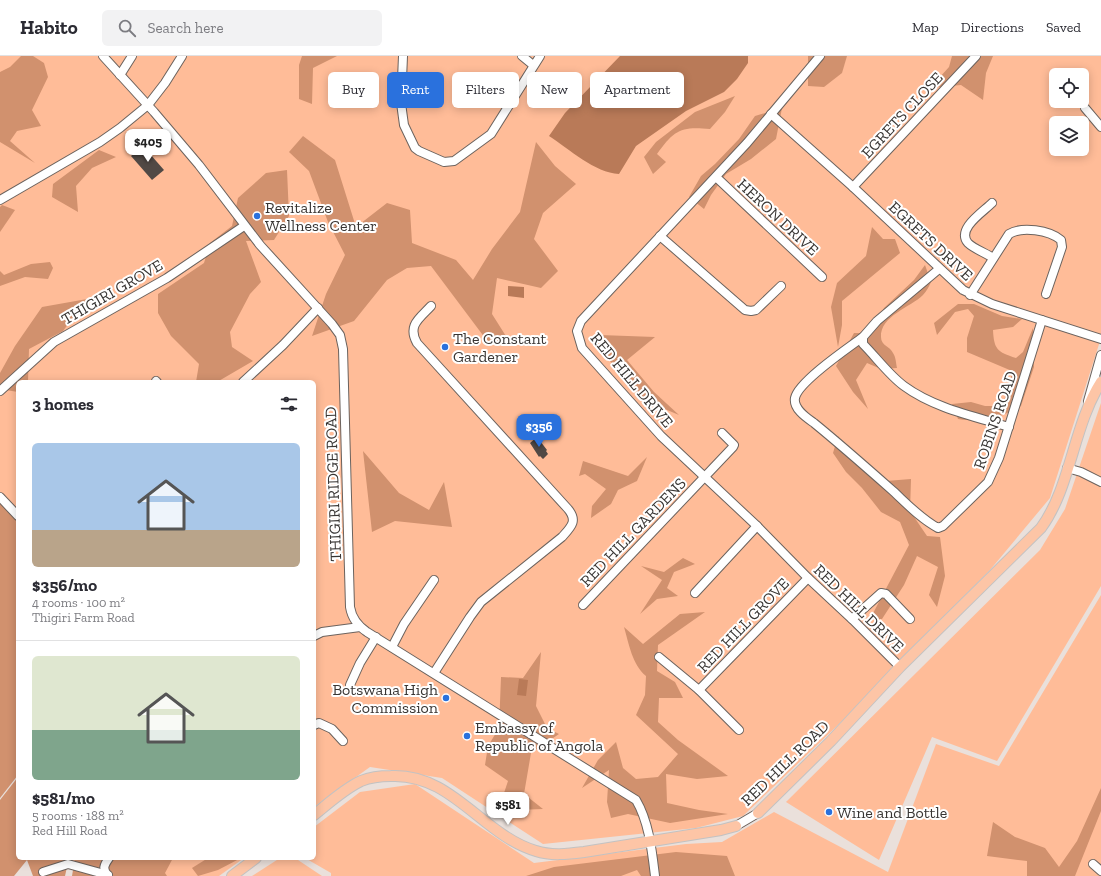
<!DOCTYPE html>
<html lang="en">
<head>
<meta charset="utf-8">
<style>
  :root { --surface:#fff; --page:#f2f2f3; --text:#2b2b33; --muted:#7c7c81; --line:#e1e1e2; --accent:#2a71dd }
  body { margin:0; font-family:"Zilla Slab",serif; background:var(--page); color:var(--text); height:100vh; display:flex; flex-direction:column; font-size:15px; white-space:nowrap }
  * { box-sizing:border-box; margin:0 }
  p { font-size:13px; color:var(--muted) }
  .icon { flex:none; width:22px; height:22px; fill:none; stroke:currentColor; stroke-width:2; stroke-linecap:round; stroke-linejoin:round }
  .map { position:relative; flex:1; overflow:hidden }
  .panel { position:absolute; left:16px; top:324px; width:300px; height:480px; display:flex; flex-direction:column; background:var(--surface); border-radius:6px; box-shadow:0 2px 10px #0003 }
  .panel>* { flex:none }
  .top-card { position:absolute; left:328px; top:16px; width:380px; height:36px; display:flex; gap:8px }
  .buttons { position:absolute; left:1049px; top:12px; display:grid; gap:8px }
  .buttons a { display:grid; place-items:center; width:40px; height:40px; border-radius:6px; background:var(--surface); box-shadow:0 2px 10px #0003; font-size:20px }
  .price { position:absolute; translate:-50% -34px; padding:0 9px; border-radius:8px; background:#fff; color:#222; font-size:13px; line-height:26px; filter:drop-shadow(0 1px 2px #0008) }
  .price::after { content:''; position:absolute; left:50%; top:24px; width:12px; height:9px; margin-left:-6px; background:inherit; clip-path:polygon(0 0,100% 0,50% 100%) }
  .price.active { background:var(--accent); color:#fff }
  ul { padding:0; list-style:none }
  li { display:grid; align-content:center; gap:8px; height:212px; padding:0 16px }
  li+li { border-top:1px solid var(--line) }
  li span { display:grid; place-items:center; height:124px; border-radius:6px; color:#555 }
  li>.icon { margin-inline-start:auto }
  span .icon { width:72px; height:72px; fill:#fffc; stroke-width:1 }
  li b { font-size:17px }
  h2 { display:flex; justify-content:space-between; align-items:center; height:48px; padding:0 16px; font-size:17px }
  .tag { padding:0 14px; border-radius:6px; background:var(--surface); box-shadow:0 2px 10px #0003; font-size:14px; line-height:36px }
  .tag.active { background:var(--accent); color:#fff }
  header { display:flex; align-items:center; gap:24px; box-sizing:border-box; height:56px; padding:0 20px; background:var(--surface); border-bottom:1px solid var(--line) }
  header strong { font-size:19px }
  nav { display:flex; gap:22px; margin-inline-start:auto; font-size:14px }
  .search { width:280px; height:36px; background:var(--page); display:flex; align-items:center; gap:10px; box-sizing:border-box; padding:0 14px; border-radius:6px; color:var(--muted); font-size:15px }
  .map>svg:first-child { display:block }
</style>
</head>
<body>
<header>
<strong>Habito</strong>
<div class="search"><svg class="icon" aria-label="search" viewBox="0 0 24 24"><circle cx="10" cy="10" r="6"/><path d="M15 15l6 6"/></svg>Search here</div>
<nav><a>Map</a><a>Directions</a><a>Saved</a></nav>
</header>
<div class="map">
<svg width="1101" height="820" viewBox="0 0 1101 820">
  <rect width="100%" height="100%" fill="#eae0db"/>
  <g fill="#ffbc98" fill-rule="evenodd">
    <path d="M0 0H1101V282L1050 442 990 514 836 671 743 760 696 772 543 788 442 722 370 711 314 751V326H18V460L0 440ZM1056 19H1082V45H1056ZM1056 67H1082V93H1056Z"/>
    <polygon points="1101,347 1101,530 997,705 932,681 879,804 786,746 1040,494 1065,453"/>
    <polygon points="1101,539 1101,820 331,820 331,817 305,802 314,802 314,771 360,736 415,728 534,807 686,788 722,786 774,756 888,816 936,688 999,710"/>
    <polygon points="56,802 244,802 219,820 109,820"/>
    <polygon points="280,802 295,802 322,820 252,820"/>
  </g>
  <g fill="#d1916e">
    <polygon points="21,0 33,0 44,7 48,21 32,54 41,70 17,75 10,85 35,107 0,86 0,16 10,11"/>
    <polygon points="302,0 337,0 313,12 312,48 299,43 299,9"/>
    <polygon points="808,0 847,0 842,17 824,31 808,30"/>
    <polygon points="952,0 993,0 986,17 983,44 961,29 930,32 949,11"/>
    <path d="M735 40 725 56 710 73C681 70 674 74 657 98L666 106 653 118 644 101 656 86 695 56Z"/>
    <polygon points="782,52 776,83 751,103 726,118 711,139 704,153 689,141 701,120 715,108 739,83 755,60"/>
    <polygon points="303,80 335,104 356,171 387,147 410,154 412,187 456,204 473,224 492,193 520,156 536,86 555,110 576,128 543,157 534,183 558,215 541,232 497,222 492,258 511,288 488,286 431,210 407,212 387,224 354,265 312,280 326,238 345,199 328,166 309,115 289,96"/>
    <polygon points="99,94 116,101 92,112 76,130 78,156 52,141 53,128"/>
    <polygon points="287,114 289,160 274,184 246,185 261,226 250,238 230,276 232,291 253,305 217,326 196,326 199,308 171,280 158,257 158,238 204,207 210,187 232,170 238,142 266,117"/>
    <polygon points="2,149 15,154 0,176 0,151"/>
    <polygon points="872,171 883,183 895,183 900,197 842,245 842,269 838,291 831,251 837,227 866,200"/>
    <polygon points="50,206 53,212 48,223 25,221 0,230 0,215 4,219 31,208"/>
    <path d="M925 209 931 226C929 230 927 235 923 239 911 251 880 260 881 281 881 290 890 290 893 297 896 301 896 308 897 312L881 313 867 307 856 324 868 353 853 336 836 310 854 277H872L884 252 914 224Z"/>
    <polygon points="87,243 63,275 29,293 28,326 18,326 18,336 0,333 0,317 15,290 42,251"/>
    <path d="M958 248H974L1002 260 1022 263 1013 271 993 274C994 293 997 296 1016 302L1023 296 1033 272 1034 311 1021 350C997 363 985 367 958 363L952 348 971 346 985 350H1001L1009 333 1012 315 967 296V282L974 260 968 253 955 256 937 279 934 267Z"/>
    <polygon points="600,279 655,281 627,304 654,336 679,359 641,343 610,305"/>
    <polygon points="838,380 860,412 886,425 911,423 910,455 927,480 940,481 945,520 937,551 929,539 938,511 917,500 904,529 882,563 870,563 909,489 900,466 881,456 862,432 846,416 833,397"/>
    <polygon points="363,395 399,437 429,454 444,426 452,471 395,465 372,476"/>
    <polygon points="647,401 637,425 618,434 611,448 591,462 592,450 606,433 585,418 579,420 583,405 628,420"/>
    <polygon points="0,445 18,465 18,719 0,742"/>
    <polygon points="683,502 695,508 674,516 667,532 678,540 657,543 640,558 662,524 641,510 664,516"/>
    <path d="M705 556 658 589 657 615 675 626 683 642H659L658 666 678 684 728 720 697 723 666 718 667 747 699 754 728 758 670 767 628 758 611 762 607 746 609 714 582 732 598 704 616 686 623 712 636 723 658 721 678 698 636 659 645 639 646 620C632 608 629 588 624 571L643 588 680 558Z"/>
    <polygon points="541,596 536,650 547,672 559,678 531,697 524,738 543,753 517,754 501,746 508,725 485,709 488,690 499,672 501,621 523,622"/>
    <polygon points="18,721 18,802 69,802 65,820 33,820 27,804 14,820 0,820 0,744"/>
    <polygon points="1101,732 1101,755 1075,820 1027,820 1027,805 987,800 993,766 1015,781 1045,792 1059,811 1077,785"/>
    <polygon points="676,796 727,800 735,820 641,820 637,814 621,820 526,820 554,811"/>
    <polygon points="75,802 173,802 165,817 167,820 72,820"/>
    <polygon points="208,802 241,802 218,814 198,820 192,812"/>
  </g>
  <g fill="#b97a58">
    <path d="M620 0H748V7L737 23 724 36 686 55 636 90 619 118C595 117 569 93 549 80L565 57Z"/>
    <polygon points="508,230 524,231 524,242 508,240"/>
    <polygon points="519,623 528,624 526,640 517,639"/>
  </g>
  <g fill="#514945">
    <polygon points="143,90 164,114 152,124 131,100"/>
    <polygon points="537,381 547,394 546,395 548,398 543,403 540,400 539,401 530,387"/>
  </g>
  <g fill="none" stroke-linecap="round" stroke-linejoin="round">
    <g stroke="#6c635e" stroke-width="10">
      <g id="minor">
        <path d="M103 0 154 56 199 109 260 189 332 268 340 279 343 293 350 551C352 563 358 570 367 576L636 744C649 766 652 795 655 820"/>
        <polyline points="403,0 401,47 404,69 415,92 419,95 444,106 454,105 491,78 540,0"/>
        <polyline points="522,0 533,9"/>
        <polyline points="820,0 747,87 581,265 577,275 582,292 661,380 757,470 808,522 852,563 900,611"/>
        <polyline points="120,19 132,0"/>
        <polyline points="1085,52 1101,71"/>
        <polyline points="771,58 853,131 963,234 992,248 1101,283"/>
        <polyline points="716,121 822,221"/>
        <polyline points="853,131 976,0"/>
        <polyline points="0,144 100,86 120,72 148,49 165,27 182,0"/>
        <path d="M992 147C983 156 956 173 968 187 974 193 986 197 993 202"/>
        <polyline points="660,180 745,254 751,255 756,254 781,230"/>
        <path d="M939 213 877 265 863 281V288C876 301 889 319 904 330 934 352 973 360 1009 371"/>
        <path d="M970 239 1009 178C1022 170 1049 174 1061 184L1062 191 1046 238"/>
        <path d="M431 250C420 262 407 269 417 287L568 453C578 465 571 471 562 481L481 546 470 561 434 617"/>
        <path d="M863 281C848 292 798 326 795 342 793 353 807 362 814 367 841 389 867 412 893 435 907 448 921 463 938 472L943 470 988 426 999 402 1042 264"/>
        <polyline points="156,325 157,326"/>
        <polyline points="243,326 283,289 318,252"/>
        <polyline points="0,335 54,286 167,222 244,170"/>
        <polyline points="1088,345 1101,299"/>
        <polyline points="1067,412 1081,416 1101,426"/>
        <polyline points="0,441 18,460"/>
        <polyline points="695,537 757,470"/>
        <polyline points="583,549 733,391 734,389 722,377"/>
        <polyline points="852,563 881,537 886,538 910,563"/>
        <polyline points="314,580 322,576 360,571"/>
        <polyline points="392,591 404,568 434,524"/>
        <polyline points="659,601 699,634 739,674"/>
        <polyline points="350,629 360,607 376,581"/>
        <polyline points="699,634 808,522"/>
        <polyline points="314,669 319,667 332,673 343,685"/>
        <polyline points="736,770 758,757"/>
        <polyline points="1093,808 1101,815"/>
        <polyline points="43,816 68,808 108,819"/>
        <path d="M108 820C102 813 104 809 109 802"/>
      </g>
    </g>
    <g stroke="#c3c2c2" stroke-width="12">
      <g id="major">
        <path d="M758 757 831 685 900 611 1041 472C1071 431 1073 370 1101 326"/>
        <path d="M314 759C329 747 344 733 361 725 371 721 381 720 391 720 452 717 482 779 536 795 551 800 568 798 584 796L721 774 736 770"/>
        <polyline points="232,820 256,802"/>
      </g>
    </g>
    <use href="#minor" stroke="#fff" stroke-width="8"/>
    <use href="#major" stroke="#fdc5a6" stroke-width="10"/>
  </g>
  <g fill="#2a71dd" stroke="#fff" stroke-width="1.5">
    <circle cx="257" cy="160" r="4"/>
    <circle cx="445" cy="291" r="4"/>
    <circle cx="446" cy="642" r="4"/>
    <circle cx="467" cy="680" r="4"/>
    <circle cx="829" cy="756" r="4"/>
  </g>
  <g text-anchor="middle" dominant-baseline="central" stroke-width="4" stroke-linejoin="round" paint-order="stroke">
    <g font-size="16" fill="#383533" stroke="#fff">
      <text transform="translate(902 59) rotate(-47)">EGRETS CLOSE</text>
      <text transform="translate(778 161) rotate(43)">HERON DRIVE</text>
      <text transform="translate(931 185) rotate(43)">EGRETS DRIVE</text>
      <text transform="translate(112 236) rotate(-30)">THIGIRI GROVE</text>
      <text transform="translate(632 324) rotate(50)">RED HILL DRIVE</text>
      <text transform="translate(995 364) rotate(-71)">ROBINS ROAD</text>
      <text transform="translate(333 428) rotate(-92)">THIGIRI RIDGE ROAD</text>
      <text transform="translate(633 476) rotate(-46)">RED HILL GARDENS</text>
      <text transform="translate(859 552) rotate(44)">RED HILL DRIVE</text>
      <text transform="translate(743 569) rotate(-46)">RED HILL GROVE</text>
      <text transform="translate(785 707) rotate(-44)">RED HILL ROAD</text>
    </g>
    <g font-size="16" fill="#383533" stroke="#fff" text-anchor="start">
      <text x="265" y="151">Revitalize<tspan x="265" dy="18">Wellness Center</tspan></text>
      <text x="453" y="282">The Constant<tspan x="453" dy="18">Gardener</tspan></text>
      <text x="438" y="633" text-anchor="end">Botswana High<tspan x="438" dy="18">Commission</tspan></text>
      <text x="475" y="671">Embassy of<tspan x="475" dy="18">Republic of Angola</tspan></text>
      <text x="837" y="756">Wine and Bottle</text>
    </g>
  </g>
</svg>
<div class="buttons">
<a><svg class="icon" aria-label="locate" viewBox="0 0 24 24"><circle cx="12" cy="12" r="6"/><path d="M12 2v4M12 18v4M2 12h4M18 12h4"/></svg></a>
<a><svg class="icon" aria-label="layers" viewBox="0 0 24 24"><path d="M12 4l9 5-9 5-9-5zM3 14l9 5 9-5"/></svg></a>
</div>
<b class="price" style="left:148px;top:107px">$405</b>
<b class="price active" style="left:539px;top:392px">$356</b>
<b class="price" style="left:508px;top:770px">$581</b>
<div class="top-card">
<a class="tag">Buy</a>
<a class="tag active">Rent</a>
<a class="tag">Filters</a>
<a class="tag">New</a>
<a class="tag">Apartment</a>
</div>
<section class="panel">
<h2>3 homes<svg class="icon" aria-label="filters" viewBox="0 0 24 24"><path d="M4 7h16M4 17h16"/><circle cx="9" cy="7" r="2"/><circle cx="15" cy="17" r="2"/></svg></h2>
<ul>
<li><span style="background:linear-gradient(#a9c7e8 70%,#b9a48a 0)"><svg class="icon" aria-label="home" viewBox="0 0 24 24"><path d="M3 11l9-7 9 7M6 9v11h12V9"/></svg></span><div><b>$356/mo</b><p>4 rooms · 100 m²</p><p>Thigiri Farm Road</p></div></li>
<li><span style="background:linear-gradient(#dfe7d0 60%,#7fa58c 0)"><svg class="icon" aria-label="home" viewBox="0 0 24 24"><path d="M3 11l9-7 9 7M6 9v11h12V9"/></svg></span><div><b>$581/mo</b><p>5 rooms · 188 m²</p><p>Red Hill Road</p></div></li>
</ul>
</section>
</div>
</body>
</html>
